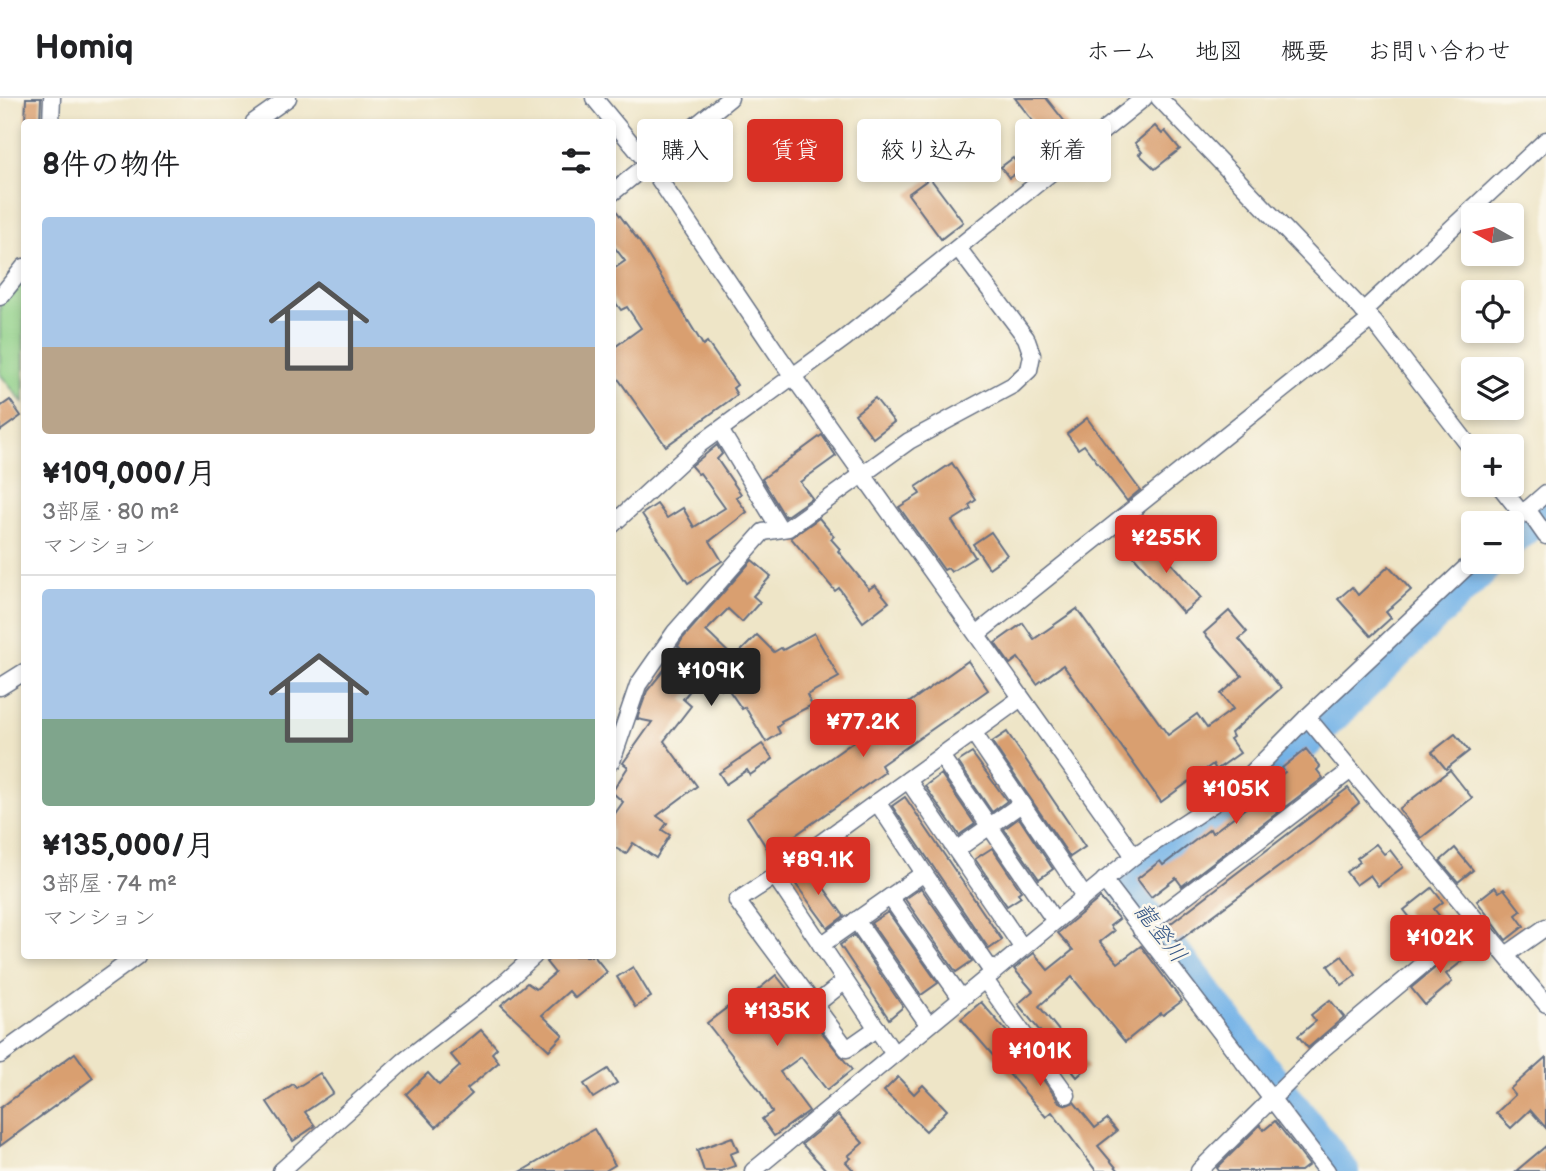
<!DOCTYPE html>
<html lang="ja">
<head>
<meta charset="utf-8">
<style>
  :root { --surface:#fff; --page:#f2f2f2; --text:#202124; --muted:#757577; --line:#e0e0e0; --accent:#d93025 }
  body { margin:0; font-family:"Balsamiq Sans","Klee One",sans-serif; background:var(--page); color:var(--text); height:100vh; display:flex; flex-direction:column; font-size:26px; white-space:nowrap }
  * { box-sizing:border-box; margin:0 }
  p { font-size:23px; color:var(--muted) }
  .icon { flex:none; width:38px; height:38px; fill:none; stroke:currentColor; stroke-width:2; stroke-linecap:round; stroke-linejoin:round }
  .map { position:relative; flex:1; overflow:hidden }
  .drawer { position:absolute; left:21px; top:21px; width:595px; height:840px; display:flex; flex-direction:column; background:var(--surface); border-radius:7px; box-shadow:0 4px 10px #0003 }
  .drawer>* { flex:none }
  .banner { position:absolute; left:637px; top:21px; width:665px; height:63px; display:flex; gap:14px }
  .needle { width:46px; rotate:278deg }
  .tools { position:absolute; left:1461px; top:105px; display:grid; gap:14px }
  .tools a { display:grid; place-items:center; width:63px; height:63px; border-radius:7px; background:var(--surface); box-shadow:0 4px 10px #0003; font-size:35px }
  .price { position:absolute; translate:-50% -60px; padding:0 16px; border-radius:7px; background:var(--accent); color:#fff; font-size:23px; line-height:46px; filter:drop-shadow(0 2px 4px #0008) }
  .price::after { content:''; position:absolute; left:50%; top:42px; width:21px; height:16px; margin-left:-10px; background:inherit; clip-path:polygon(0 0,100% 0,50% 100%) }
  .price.selected { background:#222; color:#fff }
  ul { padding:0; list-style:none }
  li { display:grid; align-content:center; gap:14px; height:371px; padding:0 21px }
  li+li { border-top:2px solid var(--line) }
  li span { display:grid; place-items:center; height:217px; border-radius:7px; color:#555 }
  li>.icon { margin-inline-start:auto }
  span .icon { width:126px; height:126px; fill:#fffc; stroke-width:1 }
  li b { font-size:30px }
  h2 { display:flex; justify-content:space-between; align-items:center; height:84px; padding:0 21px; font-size:30px }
  .chip { padding:0 24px; border-radius:7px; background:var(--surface); box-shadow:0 4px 10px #0003; font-size:24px; line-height:63px }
  .chip.selected { background:var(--accent); color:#fff }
  header { display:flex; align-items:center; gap:42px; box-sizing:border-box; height:98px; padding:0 35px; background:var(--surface); border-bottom:2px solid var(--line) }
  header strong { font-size:33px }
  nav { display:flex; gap:38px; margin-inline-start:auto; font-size:24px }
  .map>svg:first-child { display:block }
</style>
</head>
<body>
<header>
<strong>Homiq</strong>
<nav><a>ホーム</a><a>地図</a><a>概要</a><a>お問い合わせ</a></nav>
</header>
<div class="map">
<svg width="1546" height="1073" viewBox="0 0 1546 1073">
  <rect width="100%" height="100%" fill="#fbf7ec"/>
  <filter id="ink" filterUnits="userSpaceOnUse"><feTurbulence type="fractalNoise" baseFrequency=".0143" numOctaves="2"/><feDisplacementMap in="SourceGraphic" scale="14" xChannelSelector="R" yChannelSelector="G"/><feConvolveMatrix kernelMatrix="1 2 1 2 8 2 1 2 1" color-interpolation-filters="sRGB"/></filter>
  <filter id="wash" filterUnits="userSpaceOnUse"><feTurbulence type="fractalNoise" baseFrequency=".00686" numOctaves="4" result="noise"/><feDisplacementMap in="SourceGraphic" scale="28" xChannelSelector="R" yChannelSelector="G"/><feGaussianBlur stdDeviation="1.57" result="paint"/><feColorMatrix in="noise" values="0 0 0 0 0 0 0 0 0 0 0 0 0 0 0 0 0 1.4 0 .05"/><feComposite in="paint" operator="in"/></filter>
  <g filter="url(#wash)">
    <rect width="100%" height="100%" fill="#eee5c7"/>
    <polygon fill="#8dcf86" stroke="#547f72" stroke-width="2" points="24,174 24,306 0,276 0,204"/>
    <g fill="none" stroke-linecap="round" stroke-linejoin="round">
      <g stroke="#74b3e7" stroke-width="32">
        <polyline points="1512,442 1546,413"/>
        <polyline points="1343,1073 1123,787 1250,700 1490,464"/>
      </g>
    </g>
    <g id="blocks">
      <g fill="#d99f6f">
        <polygon points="26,0 41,0 40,24 25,24"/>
        <polygon points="1015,0 1046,0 1073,34 1053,49"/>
        <polygon points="1155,28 1162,36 1165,33 1180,51 1155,71 1139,56 1142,54 1135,45"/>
        <polygon points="974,31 991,54 972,68 955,45"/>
        <polygon points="1013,60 1021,72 1009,80 1001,69"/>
        <polygon points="930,80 963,124 941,141 908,96"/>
        <polygon points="612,107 641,146 703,247 707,244 737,287 733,290 737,297 666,348 612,272 612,251 641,230 627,209 621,212 612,200 612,172 625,163 612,146"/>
        <polygon points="875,300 894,324 873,340 855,316"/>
        <polygon points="10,302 21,318 0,333 0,309"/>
        <polygon points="1087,320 1140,392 1127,403 1084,347 1078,351 1067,336"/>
        <polygon points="822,337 836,358 800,384 812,400 785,419 762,381"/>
        <polygon points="717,347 722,356 717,361 741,396 736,399 747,414 710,443 722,463 688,485 642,416 657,406 667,420 683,410 694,429 725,410 700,375 698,376 691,368"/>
        <polygon points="952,365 976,402 969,407 971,411 952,423 975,459 951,474 948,470 944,472 899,409 920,396 916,389"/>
        <polygon points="819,420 834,438 831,441 840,451 838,453 869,491 875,487 889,504 863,524 839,490 835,493 791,440"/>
        <polygon points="991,434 1007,457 989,470 973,446"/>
        <polygon points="1149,439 1201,500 1183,515 1131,455"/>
        <polygon points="752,462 771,478 753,498 760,504 742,524 728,511 706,533 734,560 757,537 774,554 781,550 783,552 814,535 839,579 807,597 812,607 781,623 782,625 777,629 780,635 766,644 745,609 742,611 726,588 722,591 705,574 683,601 691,608 664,643 697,688 657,718 667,725 662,732 670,737 656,760 633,745 626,756 612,748 612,720 623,704 612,694 628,669 623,665 652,624 637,621 647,593 681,551 678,548 683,540"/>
        <polygon points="1389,468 1411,492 1386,514 1391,520 1371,538 1338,501 1352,489 1358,497"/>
        <polygon points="1077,511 1168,637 1197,616 1207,630 1233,611 1221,596 1242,578 1204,535 1229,513 1247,534 1239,541 1281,590 1231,635 1233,639 1230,641 1240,655 1216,672 1213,666 1161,704 1063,567 1037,586 1018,560 1010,566 995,545 1023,525 1034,541"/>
        <polygon points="968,563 988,592 881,667 885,674 770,755 747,719"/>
        <polygon points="1007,634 1085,749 1070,759 992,644"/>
        <polygon points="1455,636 1469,653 1446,671 1432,654"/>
        <polygon points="762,646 773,661 750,677 747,672 726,686 719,675"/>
        <polygon points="1306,651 1320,669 1317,672 1323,680 1182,788 1176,780 1151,799 1137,781 1160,763 1163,767 1210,731 1212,735 1259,700 1256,696 1285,674 1282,670"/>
        <polygon points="972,655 1007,703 992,714 958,664"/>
        <polygon points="1450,672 1472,700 1421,740 1399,711"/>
        <polygon points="941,676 975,726 959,737 925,688"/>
        <polygon points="1348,690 1359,705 1314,743 1177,844 1166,829"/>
        <polygon points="905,699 1002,842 989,851 892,708"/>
        <polygon points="1019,720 1053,771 1039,781 1004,731"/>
        <polygon points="1376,746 1384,756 1390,752 1403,769 1378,788 1370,777 1356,787 1346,774 1360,764 1357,760"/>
        <polygon points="992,750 1021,793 1018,795 1021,799 1007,808 975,761"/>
        <polygon points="1455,750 1473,772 1458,784 1440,763"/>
        <polygon points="809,769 844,818 828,830 792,781"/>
        <polygon points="1495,789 1499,794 1504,791 1521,813 1516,817 1524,828 1506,842 1477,803"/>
        <polygon points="921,790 972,863 956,874 905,801"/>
        <polygon points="1432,790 1443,804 1434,811 1450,831 1431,846 1404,812"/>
        <polygon points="1100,800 1119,821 1110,828 1114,833 1100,844 1118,865 1141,848 1182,903 1163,917 1161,915 1125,944 1072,879 1039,908 1088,969 1077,979 1018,906 1033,893 1014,871 1034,855 1048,872 1073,852 1058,835"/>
        <polygon points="888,814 938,885 921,897 871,825"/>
        <polygon points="854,837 903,909 889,921 840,847"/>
        <polygon points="1466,844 1474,854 1446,876 1452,884 1425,907 1411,890"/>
        <polygon points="554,858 594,858 607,874 575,900 569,893 542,917 563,937 549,952 501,907 527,885 536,891 555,875 546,864"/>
        <polygon points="1342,858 1356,877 1342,887 1328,868"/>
        <polygon points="633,869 651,899 635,909 617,879"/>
        <polygon points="776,877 852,972 827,992 801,959 780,974 809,1013 774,1038 762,1021 772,1014 760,993 707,925 745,896 748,900"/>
        <polygon points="1330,902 1344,919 1308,950 1298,938 1316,923 1311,917"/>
        <polygon points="981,904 1021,950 1059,1004 1067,1007 1074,1004 1095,1030 1107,1021 1117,1033 1098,1048 1119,1073 1096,1073 1052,1014 1046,1019 977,939 961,921"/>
        <polygon points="481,932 497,950 492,955 499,964 467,991 472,996 436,1029 406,996 428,975 439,987 460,968 451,957"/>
        <polygon points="75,955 93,980 0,1048 0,1010"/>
        <polygon points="1546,959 1546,1030 1530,1012 1511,1030 1496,1015 1515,997 1510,991"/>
        <polygon points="608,971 617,985 593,1000 584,986"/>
        <polygon points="320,975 333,995 305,1014 315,1028 293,1043 267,1004 293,986 296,990"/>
        <polygon points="898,979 914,996 923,987 947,1012 926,1033 884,993"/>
        <polygon points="838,1017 863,1045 848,1058 851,1060 846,1064 854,1073 827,1073 802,1046"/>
        <polygon points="1275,1023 1309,1067 1301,1073 1219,1073 1217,1070 1260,1027 1264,1032"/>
        <polygon points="594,1031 615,1067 605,1073 522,1073"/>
        <polygon points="732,1039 738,1053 730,1056 735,1068 721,1073 704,1073 697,1052"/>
        <polygon points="1546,1048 1546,1073 1516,1073"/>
      </g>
    </g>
  </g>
  <g filter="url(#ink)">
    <use href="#blocks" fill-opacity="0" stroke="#656f83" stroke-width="2"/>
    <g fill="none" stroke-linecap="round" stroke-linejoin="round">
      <g stroke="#656f83" stroke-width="19">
        <g id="minor">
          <polyline points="594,0 650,68 780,260 1134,758"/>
          <polyline points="1159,0 1374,224 1474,354"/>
          <polyline points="51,24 52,0"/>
          <polyline points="254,24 288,0"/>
          <polyline points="612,95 730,0"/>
          <polyline points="0,199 24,169"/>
          <polyline points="1363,213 1546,42"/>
          <polyline points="720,332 780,431"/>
          <polyline points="1499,387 1522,416"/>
          <polyline points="1527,411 1546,438"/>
          <polyline points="1512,425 1546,395"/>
          <polyline points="612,427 700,346 845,240 1144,0"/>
          <polyline points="977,536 1371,221"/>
          <polyline points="0,589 24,574"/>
          <polyline points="1307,619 1546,906"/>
          <polyline points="973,634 1084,798"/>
          <polyline points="941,658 1055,823"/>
          <polyline points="612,663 638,587 675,534 763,434 788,430 909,343 1013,287 1029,272 1032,257 1026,240 958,150"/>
          <polyline points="908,682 1022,849"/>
          <polyline points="956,752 1021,706"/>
          <polyline points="924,775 993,875"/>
          <polyline points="775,778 737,803 847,951 877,930"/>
          <polyline points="1104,782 1327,1073"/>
          <polyline points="890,799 961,900"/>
          <polyline points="856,822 928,926"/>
          <polyline points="1141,832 1351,672"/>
          <polyline points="821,847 924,775 877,704"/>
          <polyline points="1506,857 1546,829"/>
          <polyline points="985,882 1067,997"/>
          <polyline points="815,907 845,883"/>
          <polyline points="894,956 775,778 1021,600"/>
          <polyline points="0,957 137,858"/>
          <polyline points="281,1073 404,963 502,887 534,858"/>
          <polyline points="753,1073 1134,758 1237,690 1307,619 1474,462"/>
          <polyline points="1199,1073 1319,954 1475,823"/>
        </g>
      </g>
      <use href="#minor" stroke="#fff" stroke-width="16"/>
    </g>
  </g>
  <g text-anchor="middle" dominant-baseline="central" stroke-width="5" stroke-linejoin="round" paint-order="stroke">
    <g font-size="23" font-style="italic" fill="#365787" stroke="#fbf7ec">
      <text transform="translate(1160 835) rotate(52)">龍登川</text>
    </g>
  </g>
</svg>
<div class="tools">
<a><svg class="needle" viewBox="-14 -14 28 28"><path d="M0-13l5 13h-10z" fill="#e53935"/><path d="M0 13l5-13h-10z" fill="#757577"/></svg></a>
<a><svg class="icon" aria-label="locate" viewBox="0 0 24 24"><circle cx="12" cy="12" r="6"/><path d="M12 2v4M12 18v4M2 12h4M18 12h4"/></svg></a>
<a><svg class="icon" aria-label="layers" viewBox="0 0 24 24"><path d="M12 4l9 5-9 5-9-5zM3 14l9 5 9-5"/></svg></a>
<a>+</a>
<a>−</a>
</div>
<b class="price" style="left:1166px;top:477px">¥255K</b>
<b class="price selected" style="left:711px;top:610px">¥109K</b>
<b class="price" style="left:863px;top:661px">¥77.2K</b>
<b class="price" style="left:1236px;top:728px">¥105K</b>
<b class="price" style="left:818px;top:799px">¥89.1K</b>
<b class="price" style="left:1440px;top:877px">¥102K</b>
<b class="price" style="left:777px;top:950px">¥135K</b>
<b class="price" style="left:1040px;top:990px">¥101K</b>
<div class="banner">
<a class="chip">購入</a>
<a class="chip selected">賃貸</a>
<a class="chip">絞り込み</a>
<a class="chip">新着</a>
</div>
<section class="drawer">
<h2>8件の物件<svg class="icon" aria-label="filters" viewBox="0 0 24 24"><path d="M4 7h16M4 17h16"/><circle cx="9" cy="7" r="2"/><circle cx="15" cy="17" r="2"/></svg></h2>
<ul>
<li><span style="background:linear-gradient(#a9c7e8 60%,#b9a48a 0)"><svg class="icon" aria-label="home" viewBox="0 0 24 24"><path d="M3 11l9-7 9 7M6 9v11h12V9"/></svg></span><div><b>¥109,000/月</b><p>3部屋 · 80 m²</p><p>マンション</p></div></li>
<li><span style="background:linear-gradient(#a9c7e8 60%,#7fa58c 0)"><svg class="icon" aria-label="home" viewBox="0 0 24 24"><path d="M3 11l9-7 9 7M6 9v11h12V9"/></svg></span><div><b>¥135,000/月</b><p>3部屋 · 74 m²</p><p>マンション</p></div></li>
</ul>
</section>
</div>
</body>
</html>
